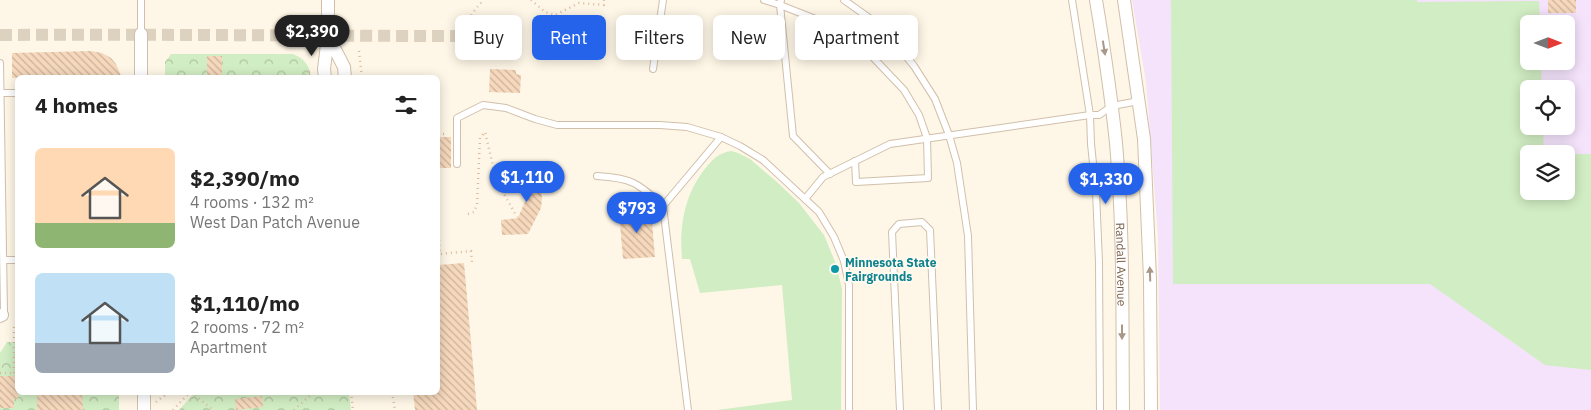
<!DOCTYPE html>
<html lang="en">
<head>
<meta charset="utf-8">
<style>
  :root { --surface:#fff; --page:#f6f6f6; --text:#222; --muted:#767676; --accent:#2563eb }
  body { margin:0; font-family:"IBM Plex Sans",sans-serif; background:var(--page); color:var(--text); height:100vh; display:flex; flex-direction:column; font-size:19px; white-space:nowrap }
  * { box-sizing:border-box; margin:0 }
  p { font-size:16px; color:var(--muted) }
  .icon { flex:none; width:28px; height:28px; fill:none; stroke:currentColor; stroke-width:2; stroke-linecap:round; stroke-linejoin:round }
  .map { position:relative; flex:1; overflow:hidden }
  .panel { position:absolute; left:15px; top:75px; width:425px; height:320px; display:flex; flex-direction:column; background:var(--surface); border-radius:8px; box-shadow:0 2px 12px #0003 }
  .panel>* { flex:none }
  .top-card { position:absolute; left:455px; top:15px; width:475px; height:45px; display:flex; gap:10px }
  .needle { width:32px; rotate:90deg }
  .fabs { position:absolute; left:1520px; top:15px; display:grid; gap:10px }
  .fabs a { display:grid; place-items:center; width:55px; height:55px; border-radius:8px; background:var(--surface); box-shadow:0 2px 12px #0003; font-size:25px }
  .price { position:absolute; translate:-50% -42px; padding:0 11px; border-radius:18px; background:var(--accent); color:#fff; font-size:16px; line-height:32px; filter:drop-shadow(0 1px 2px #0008) }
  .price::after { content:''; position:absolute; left:50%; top:30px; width:15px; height:11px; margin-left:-8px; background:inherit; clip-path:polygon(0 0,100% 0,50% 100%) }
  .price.current { background:#222; color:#fff }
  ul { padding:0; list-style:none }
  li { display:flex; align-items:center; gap:15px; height:125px; padding:0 20px }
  li span { display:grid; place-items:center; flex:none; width:140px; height:100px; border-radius:8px; color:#555 }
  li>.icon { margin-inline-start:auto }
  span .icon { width:60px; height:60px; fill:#fffc; stroke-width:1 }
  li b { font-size:21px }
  h2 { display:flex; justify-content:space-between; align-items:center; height:60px; padding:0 20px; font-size:21px }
  .chip { padding:0 18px; border-radius:8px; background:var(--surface); box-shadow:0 2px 12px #0003; font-size:18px; line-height:45px }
  .chip.current { background:var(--accent); color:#fff }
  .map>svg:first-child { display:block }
</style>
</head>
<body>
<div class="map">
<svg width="1591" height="410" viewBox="0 0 1591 410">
  <defs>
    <pattern id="forest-crowns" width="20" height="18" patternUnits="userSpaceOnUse" patternTransform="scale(1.25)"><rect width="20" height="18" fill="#d1edc3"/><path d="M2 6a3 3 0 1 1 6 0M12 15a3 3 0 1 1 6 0" fill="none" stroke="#afc3a0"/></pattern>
    <pattern id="building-back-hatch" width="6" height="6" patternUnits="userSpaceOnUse" patternTransform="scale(1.25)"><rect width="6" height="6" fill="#f6d8bc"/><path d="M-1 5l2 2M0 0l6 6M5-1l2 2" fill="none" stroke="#ccb29b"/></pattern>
  </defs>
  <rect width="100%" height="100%" fill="#fef7e7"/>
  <path fill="#f4e3fb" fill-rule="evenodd" d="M1132 0H1591V410H1160L1158 236 1146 82ZM1529 24H1566V61H1529ZM1529 89H1566V126H1529ZM1529 154H1566V191H1529Z"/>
  <g fill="#d1edc3">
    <polygon points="1171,0 1417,0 1417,2 1539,1 1540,24 1529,24 1529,61 1541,61 1542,89 1529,89 1529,126 1543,126 1544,154 1529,154 1529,191 1566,191 1566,154 1591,154 1591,370 1545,365 1430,284 1173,284"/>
    <path d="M731 151 738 153 750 159 777 182 799 203 824 235 836 264 842 289 841 410H717L792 400 782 285 700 293 690 259H682C679 224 685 192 708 165 715 157 720 153 731 151Z"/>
  </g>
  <g fill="url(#forest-crowns)">
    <path d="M171 54H293C305 59 309 65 311 77H165V62Z"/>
    <polygon points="7,342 17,342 18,392 119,393 119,410 0,410 0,353"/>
    <polygon points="195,392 349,393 351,410 179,410"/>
  </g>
  <g fill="url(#building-back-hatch)">
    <rect x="1548" y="0" width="28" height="13"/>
    <polygon points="91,51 102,53 111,58 116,64 122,78 12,78 12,53"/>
    <rect x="207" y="56" width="15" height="22"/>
    <polygon points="490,69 516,70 516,74 521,75 520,93 489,92"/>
    <rect x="438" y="137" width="13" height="31"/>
    <polygon points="539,163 542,199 541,208 528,234 502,235 501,220 518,218 526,199 522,165"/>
    <polygon points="651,210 655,257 623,259 619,212"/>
    <polygon points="464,263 477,410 415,410 413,392 438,392 438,265"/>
    <polygon points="0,376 18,376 18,399 14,399 14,408 0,408"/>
    <polygon points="37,392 82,392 83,410 37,410"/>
    <polygon points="262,396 263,407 236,410 235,399"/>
  </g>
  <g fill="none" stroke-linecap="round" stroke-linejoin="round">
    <path stroke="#ddd1bf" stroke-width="12" stroke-dasharray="12 6" stroke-linecap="butt" d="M0 35C155 34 310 36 464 36"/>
    <g stroke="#d1bfab" stroke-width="8">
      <g id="service">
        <polyline points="764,0 780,5 781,0"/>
        <polyline points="844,0 882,27 914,66 935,99 949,135 957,163 968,236 973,410"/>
        <polyline points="1072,0 1090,115 1091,144 1096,192 1099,262 1100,410"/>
        <polyline points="141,34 141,0"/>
        <polyline points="0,63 4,311 2,315"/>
        <polyline points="653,69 663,0"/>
        <polyline points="1,93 18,93"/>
        <polyline points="457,164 457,118 483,105 506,108 535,119 557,125 660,125 687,127 721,137 740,146 763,160 819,212 834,237 844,261 849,285 849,410"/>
        <polyline points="830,174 793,136 780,5 818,20 865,49 904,90 919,115 927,138 928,178 856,182 855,161"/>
        <path d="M597 176C632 178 638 183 663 206L688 410"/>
        <polyline points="805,199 823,177 890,144 1090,115 1099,115 1112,106 1139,101"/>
        <polyline points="663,206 721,137"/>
        <polyline points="4,260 18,260"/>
        <polyline points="900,410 892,232 899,224 922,222 930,230 938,410"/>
      </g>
    </g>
    <g stroke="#d1bfab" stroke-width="14">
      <g id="minor">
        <path id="s1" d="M1096 0C1104 48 1111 95 1116 143 1124 232 1122 321 1123 410"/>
        <polyline points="1124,0 1144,139 1150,279 1151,410"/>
        <polyline points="141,34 141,78"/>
        <polyline points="328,36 344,67 345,78"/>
        <polyline points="325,78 324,69 328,36 328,0"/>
        <polyline points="0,316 2,315"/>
        <polyline points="144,392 144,410"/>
      </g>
    </g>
    <g stroke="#dbbc9e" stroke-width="2.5" stroke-dasharray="1 4" stroke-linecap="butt">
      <polyline points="531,0 545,12 555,15 579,3 604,5 604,0"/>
      <polyline points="359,51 362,78"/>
      <path d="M471 52 470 46 464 36C467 21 472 11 484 0"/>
      <polyline points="301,78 311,70"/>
      <polyline points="438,134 448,134"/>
      <polyline points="468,214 474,212 477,205 480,138 485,132 493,166 500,187 517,217"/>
      <polyline points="438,225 440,254 471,251 472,262"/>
      <polyline points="14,327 14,373"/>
      <polyline points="0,373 18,373"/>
      <polyline points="191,392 213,410"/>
      <polyline points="351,392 353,410"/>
      <polyline points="392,392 395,410"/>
      <polyline points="156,402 169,392"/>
      <polyline points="173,410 190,392"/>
      <polyline points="294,410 314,392"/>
    </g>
    <use href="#service" stroke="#fff" stroke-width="6"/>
    <use href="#minor" stroke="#fff" stroke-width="12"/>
  </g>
  <defs><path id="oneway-solid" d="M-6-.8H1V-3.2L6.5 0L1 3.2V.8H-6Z" transform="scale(1.25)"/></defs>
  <g fill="#a99788">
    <use href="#oneway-solid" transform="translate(1104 48) rotate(81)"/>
    <use href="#oneway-solid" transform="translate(1150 274) rotate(-92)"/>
    <use href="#oneway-solid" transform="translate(1122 332) rotate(90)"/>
  </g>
  <circle fill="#0f9aa8" stroke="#fffaef" stroke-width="2" cx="835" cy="269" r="5"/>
  <g text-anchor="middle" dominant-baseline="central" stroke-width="4" stroke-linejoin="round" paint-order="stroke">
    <g font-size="12" font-weight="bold" fill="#0d838f" stroke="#fffaef" text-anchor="start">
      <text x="845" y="262">Minnesota State<tspan x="845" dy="14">Fairgrounds</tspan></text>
    </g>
    <g font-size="12" fill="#7a5f48" stroke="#fffaef">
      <text stroke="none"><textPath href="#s1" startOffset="266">Randall Avenue</textPath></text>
    </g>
  </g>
</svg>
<div class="fabs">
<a><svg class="needle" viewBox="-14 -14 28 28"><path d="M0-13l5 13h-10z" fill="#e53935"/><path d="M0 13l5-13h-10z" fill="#767676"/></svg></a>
<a><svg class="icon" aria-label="locate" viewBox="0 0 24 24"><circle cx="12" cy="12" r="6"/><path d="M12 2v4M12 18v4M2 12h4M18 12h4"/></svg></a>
<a><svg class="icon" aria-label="layers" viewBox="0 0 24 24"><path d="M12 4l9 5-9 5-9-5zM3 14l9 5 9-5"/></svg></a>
</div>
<b class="price current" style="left:312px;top:57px">$2,390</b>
<b class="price" style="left:527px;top:203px">$1,110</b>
<b class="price" style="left:1106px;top:205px">$1,330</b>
<b class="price" style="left:637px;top:234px">$793</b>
<div class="top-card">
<a class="chip">Buy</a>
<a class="chip current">Rent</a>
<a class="chip">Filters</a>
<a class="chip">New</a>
<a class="chip">Apartment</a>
</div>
<section class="panel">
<h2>4 homes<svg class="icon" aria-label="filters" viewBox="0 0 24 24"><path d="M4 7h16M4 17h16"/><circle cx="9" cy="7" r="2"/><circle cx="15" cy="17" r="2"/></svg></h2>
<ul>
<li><span style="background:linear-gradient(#ffd9b3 75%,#8fb573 0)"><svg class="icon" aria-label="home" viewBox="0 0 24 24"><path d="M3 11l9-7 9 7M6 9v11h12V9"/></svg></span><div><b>$2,390/mo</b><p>4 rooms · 132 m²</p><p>West Dan Patch Avenue</p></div></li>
<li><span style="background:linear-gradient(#bfe0f5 70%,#9aa5b1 0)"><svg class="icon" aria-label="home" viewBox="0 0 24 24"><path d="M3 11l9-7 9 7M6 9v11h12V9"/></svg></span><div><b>$1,110/mo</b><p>2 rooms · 72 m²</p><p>Apartment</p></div></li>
</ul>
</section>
</div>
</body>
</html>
